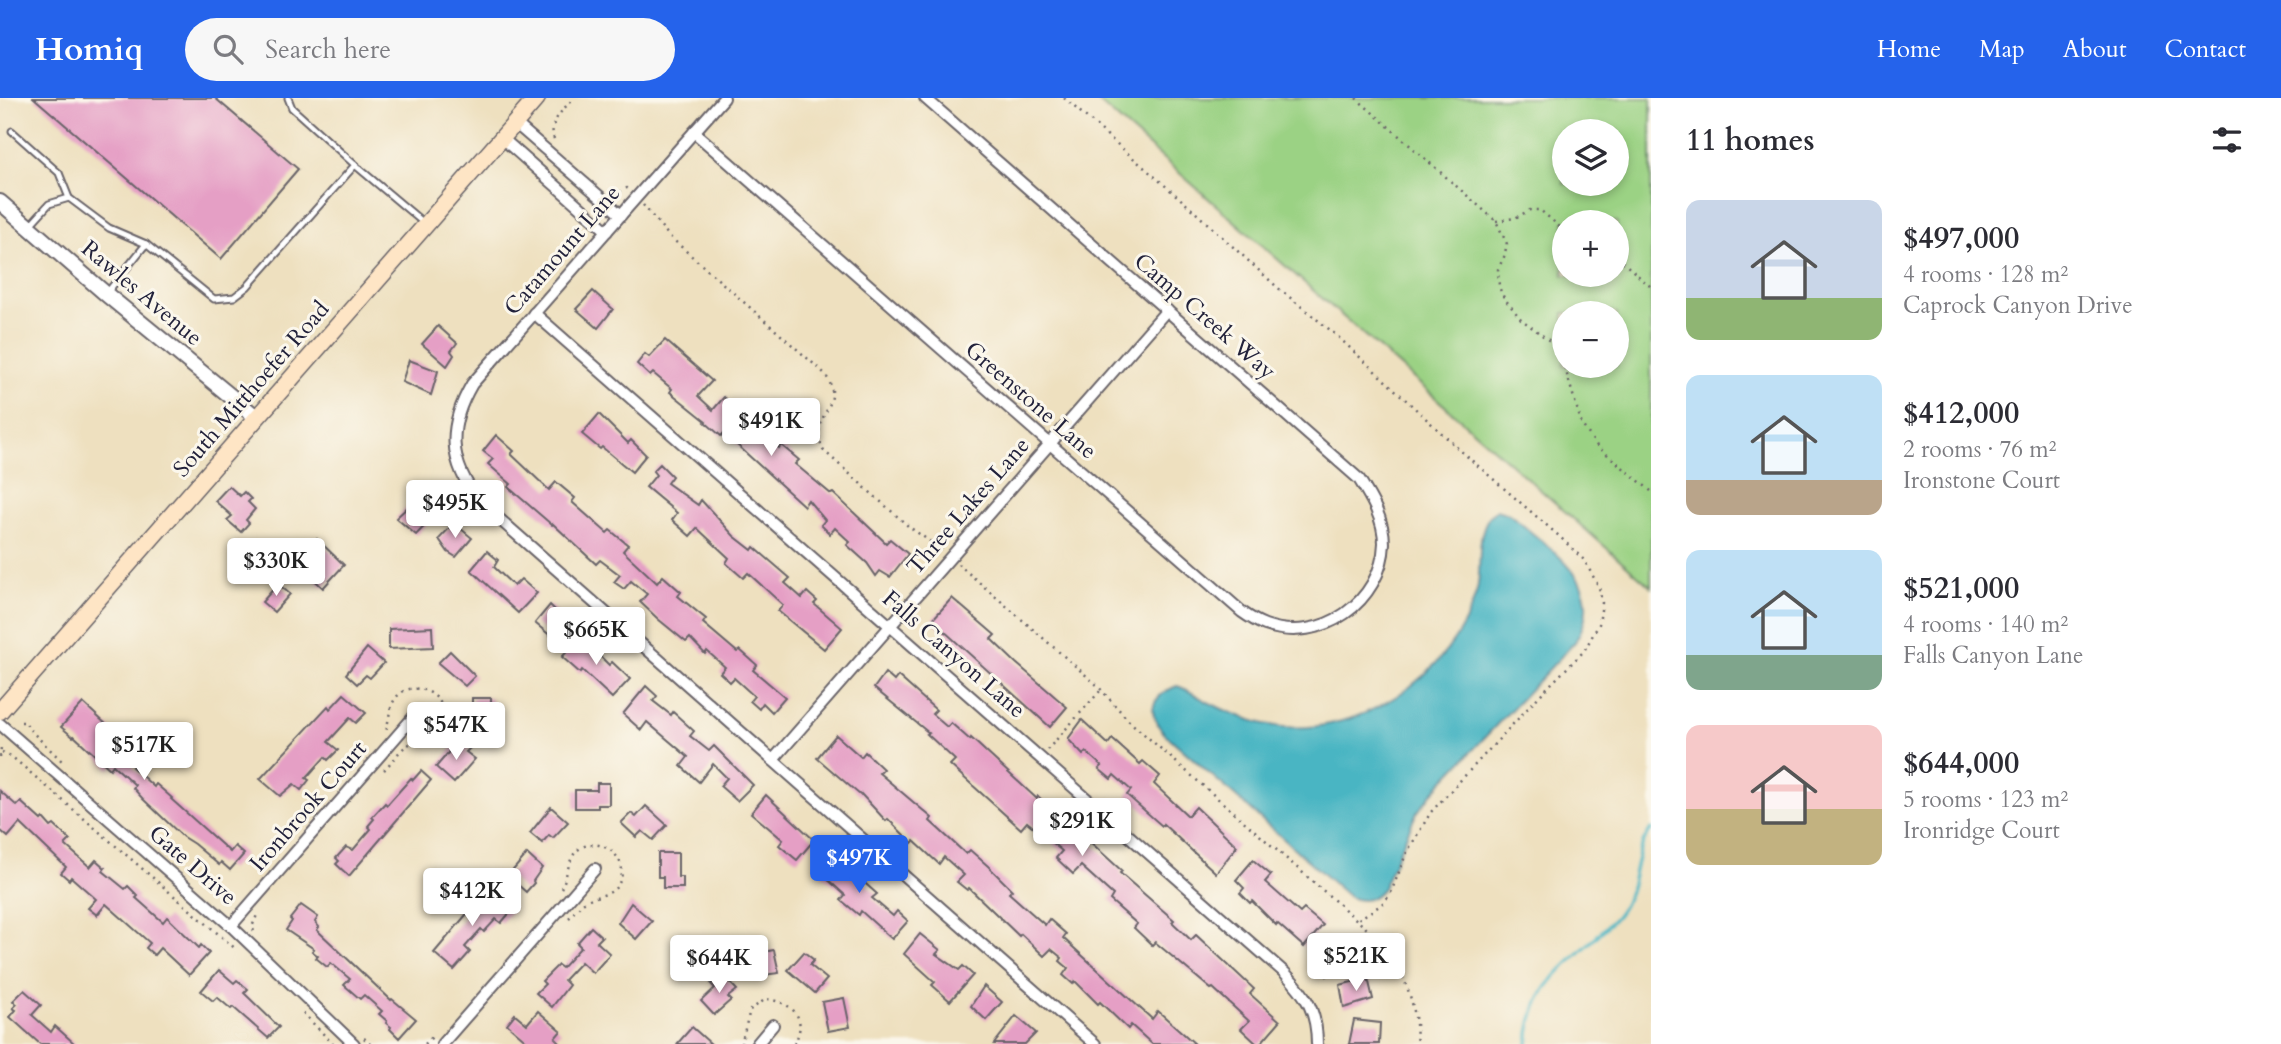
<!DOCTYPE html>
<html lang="en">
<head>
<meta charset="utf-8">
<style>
  :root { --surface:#fff; --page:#f7f7f7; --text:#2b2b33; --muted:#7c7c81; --accent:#2563eb }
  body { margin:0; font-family:Cardo,serif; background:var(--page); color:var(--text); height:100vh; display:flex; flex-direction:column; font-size:26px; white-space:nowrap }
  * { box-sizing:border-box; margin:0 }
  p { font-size:23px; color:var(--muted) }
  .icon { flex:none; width:38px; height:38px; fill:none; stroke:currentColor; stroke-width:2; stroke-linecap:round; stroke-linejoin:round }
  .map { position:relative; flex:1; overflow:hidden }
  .side { display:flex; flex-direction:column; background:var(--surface); width:630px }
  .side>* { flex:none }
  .buttons { position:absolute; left:1552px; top:21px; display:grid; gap:14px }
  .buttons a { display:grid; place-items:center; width:77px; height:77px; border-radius:50%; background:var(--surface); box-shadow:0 4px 10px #0003; font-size:35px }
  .price { position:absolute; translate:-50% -60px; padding:0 16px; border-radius:7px; background:#fff; color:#222; font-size:23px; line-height:46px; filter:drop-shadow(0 2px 4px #0008) }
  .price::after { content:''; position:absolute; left:50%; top:42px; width:21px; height:16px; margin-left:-10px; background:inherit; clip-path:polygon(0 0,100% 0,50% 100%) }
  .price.on { background:var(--accent); color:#fff }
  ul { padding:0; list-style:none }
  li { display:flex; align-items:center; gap:21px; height:175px; padding:0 35px }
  li span { display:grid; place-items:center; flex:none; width:196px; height:140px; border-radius:14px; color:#555 }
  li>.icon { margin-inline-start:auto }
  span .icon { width:84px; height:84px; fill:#fffc; stroke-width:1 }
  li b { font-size:30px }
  h2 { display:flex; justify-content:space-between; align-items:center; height:84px; padding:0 35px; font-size:30px }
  header { display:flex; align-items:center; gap:42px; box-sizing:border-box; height:98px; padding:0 35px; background:var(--accent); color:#fff }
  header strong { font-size:33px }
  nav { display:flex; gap:38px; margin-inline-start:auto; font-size:24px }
  .search { width:490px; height:63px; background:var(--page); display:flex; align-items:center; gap:18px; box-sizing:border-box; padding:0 24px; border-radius:38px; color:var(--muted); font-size:26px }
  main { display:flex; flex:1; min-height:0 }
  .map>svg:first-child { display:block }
</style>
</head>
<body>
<header>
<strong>Homiq</strong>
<div class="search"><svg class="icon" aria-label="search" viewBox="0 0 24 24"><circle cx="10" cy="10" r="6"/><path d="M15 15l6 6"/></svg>Search here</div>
<nav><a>Home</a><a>Map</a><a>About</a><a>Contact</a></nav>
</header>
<main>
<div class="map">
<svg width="1651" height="946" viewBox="0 0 1651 946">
  <rect width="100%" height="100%" fill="#fbf7ec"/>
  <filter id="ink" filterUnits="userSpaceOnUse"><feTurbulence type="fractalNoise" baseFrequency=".0143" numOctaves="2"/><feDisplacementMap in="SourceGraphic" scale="14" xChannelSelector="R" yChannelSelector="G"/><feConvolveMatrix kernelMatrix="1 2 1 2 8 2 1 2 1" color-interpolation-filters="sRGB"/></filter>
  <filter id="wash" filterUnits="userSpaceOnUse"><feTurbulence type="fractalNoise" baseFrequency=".00686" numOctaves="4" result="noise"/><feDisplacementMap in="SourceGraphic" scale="28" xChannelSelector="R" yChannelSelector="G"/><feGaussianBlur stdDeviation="1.57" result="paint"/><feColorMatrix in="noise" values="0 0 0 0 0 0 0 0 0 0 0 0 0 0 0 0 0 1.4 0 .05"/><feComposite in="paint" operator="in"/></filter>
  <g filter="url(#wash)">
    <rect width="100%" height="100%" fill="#eee0bf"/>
    <path fill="#9bd284" stroke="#5e7a60" stroke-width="2" fill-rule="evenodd" d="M1094 0H1651V489ZM1564 33H1617V86H1564ZM1617 124V177H1564V124ZM1564 215H1617V268H1564Z"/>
    <path fill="#48b5c3" stroke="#356c7f" stroke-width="2" d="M1496 412 1509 416 1518 423C1556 457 1610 487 1575 544L1433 694 1416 716 1383 790C1373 802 1364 805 1349 799L1164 635C1145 613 1152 598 1177 588 1188 591 1196 598 1206 603 1225 613 1244 621 1265 626 1353 646 1455 578 1477 492 1483 467 1473 429 1496 412Z"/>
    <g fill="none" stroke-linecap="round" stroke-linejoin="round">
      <path stroke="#48b5c3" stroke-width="3.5" d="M1528 946C1532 888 1561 874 1599 836 1608 827 1618 819 1624 807 1638 782 1632 758 1651 731"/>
    </g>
    <g id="blocks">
      <g fill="#e59fc5">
        <polygon points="34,0 215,0 298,71 221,161"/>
        <polygon points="593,193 613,211 598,230 576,211"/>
        <polygon points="438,228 457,245 451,253 454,257 447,268 422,246"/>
        <polygon points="665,242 712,283 698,298 713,312 724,299 779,350 781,347 799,362 795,366 831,396 833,395 886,445 890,441 908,456 890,479 880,473 876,478 867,465 847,447 850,444 835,430 830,436 821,427 825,422 808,402 804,408 724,335 721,338 705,324 706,323 670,294 672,291 653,275 650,278 637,266 645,256 649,259"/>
        <polygon points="409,262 438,273 431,297 402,284"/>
        <polygon points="599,316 628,345 631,342 646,357 632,374 602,349 600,351 582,336"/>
        <polygon points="496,337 514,353 511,356 549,392 556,384 575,400 572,404 607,435 610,432 628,447 623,453 657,485 663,478 681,494 678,498 706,521 703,525 737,554 740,552 757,567 753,572 785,599 772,614 763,605 759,611 750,603 754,598 734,580 730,584 720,575 725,569 707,553 705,556 690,540 686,544 658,521 640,504 647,496 631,483 624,491 614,484 620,477 600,462 596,466 553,426 552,427 508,389 511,386 488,366 493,361 483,353"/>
        <polygon points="660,366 672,378 667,385 698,407 701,402 734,438 752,452 754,449 790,480 785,485 802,500 807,494 817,503 814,506 842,530 824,551 778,513 783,507 748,475 743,480 726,465 729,460 697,430 690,438 672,422 677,415 646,389 656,377 653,373"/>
        <polygon points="229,388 240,398 244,394 251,401 248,404 255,411 246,422 249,425 241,434 227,422 232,418 215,403"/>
        <polygon points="423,395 440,412 416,437 396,420"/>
        <polygon points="454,425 472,440 456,459 448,454 439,441"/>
        <polygon points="317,441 344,467 323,490 296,464"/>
        <polygon points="487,453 498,462 494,469 514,488 521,481 537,495 518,515 471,472"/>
        <polygon points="278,486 290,496 274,514 262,504"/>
        <polygon points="952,500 995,537 991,541 1016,565 1067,609 1050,629 932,522"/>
        <polygon points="550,507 567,524 552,539 535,525"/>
        <polygon points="432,529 433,549 389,551 389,531"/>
        <polygon points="583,537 591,544 589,547 609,567 612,564 630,581 612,600 582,572 580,575 562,559"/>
        <polygon points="367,550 384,565 370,580 366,577 357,586 346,576"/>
        <polygon points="450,553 475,578 465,588 438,565"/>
        <polygon points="885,575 894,583 898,578 936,612 932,616 947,629 951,625 970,642 971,640 1037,701 1038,698 1068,728 1066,730 1084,745 1087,741 1122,773 1120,775 1174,822 1172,824 1191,842 1196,837 1254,891 1250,896 1280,923 1260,946 1257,946 1241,931 1249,923 1213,890 1211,891 1155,844 1152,847 1134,830 1137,826 1110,802 1113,797 1081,768 1073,776 1056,760 1062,753 1027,724 1021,731 950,667 955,662 927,636 929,635 874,590"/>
        <polygon points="646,588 657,598 653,603 671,617 673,614 694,633 690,638 709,653 714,648 753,687 737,703 720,688 727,680 713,666 699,684 681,668 688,659 647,624 641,632 623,616"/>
        <polygon points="344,596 366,615 356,625 350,620 328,644 338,652 328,662 325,659 306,680 309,682 301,692 294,686 280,698 260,681 328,608 330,611"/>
        <polygon points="472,600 491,600 491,612 486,612 486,635 468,636 468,612 472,612"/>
        <polygon points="83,605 120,639 121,638 135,650 137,647 145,654 132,669 154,689 156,686 172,700 171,701 230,754 235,748 244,756 230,772 221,764 219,767 194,746 183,739 143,701 133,690 135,687 113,667 110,671 74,638 73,639 61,629"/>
        <polygon points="1082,622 1108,646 1112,641 1140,666 1143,663 1160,678 1154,686 1188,718 1196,709 1237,748 1216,775 1163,726 1162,728 1127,697 1131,692 1114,677 1111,681 1099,671 1102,668 1086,654 1083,657 1068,641"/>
        <polygon points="836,637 861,659 865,654 883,671 879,675 932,720 930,723 966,756 970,752 988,768 1012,792 1009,795 1045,827 1049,821 1066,836 1063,840 1152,921 1158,913 1195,946 1152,946 1131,927 1128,931 1100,904 1098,906 1075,883 1073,886 1063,877 1068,870 1060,863 1062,860 1051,851 1044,858 1021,836 1019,838 969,790 967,792 957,784 964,777 944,759 939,766 914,743 912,745 888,721 886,723 861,696 860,697 817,660"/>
        <polygon points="460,641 470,650 466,654 475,661 454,685 436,669"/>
        <polygon points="421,673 431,682 349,778 336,766 339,763 336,760 346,749 353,752 371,731 368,728 374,721 372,719 385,705 387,707 411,680 413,682"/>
        <polygon points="597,685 609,685 609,707 598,707 598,710 575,710 575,692 597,692"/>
        <polygon points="0,693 17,708 21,704 41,722 43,720 51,729 54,727 70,742 65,747 90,769 96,762 105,770 103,773 125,791 128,788 138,798 136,800 163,824 167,819 199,850 201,847 209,855 189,877 160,850 154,857 146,850 150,845 106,806 97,817 88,810 96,801 71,779 69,782 61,775 66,769 20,725 8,739 0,732"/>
        <polygon points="766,697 814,742 797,762 779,747 783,742 751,715"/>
        <polygon points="646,708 667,727 653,742 642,733 636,739 621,725 631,715 636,719"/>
        <polygon points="551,709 568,724 553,740 549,737 542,745 530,735"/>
        <polygon points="828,752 877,796 872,800 893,818 897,813 908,823 892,841 861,813 859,817 841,802 845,797 815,770"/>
        <polygon points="658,755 678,755 678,779 683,779 683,790 663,790 663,779 658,779"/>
        <polygon points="527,756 542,770 533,783 534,785 526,794 508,778"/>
        <polygon points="1253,762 1271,777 1265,784 1300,815 1304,811 1323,827 1304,849 1277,825 1276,827 1252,803 1250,805 1240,795 1244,790 1236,782"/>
        <polygon points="487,795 499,806 504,801 514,810 501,825 496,821 484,834 481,831 465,849 470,854 454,872 434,855 471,811 467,807 474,799 480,803"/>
        <polygon points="631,805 652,823 636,841 618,825"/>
        <polygon points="301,807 318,819 315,824 319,829 317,832 391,902 392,901 416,921 399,940 390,931 391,929 386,925 387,923 379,916 382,913 364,897 360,901 344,887 350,881 331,865 327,869 316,860 318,858 312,853 314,851 286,832 292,823 290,821"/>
        <polygon points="591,829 602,839 597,844 610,856 593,875 581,864 564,882 569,887 552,909 536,895 545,886 542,883 558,867 562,870 581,849 577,845"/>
        <polygon points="920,836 940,852 936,856 959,872 963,868 973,877 950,903 932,887 935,884 904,856"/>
        <polygon points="1341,841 1351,860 1327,878 1314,857"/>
        <polygon points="774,852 779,875 747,879 742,858"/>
        <polygon points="804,854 814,862 810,867 827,881 815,895 788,872"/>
        <polygon points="219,872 234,885 237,882 248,891 244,895 279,929 268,940 233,909 231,911 217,899 213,903 201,893"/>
        <polygon points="722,876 737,892 728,899 731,902 714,917 701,903 715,890 711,886"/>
        <polygon points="1368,880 1373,901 1344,910 1340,887"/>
        <polygon points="984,888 1002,904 986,922 971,908"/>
        <polygon points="24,892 41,907 32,917 51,934 55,928 75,946 40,946 10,919 16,912 13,910 17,906 13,903"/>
        <polygon points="844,900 850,929 828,933 822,904"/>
        <polygon points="538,913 561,933 555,940 561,946 530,946 507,926 515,916 527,926"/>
        <polygon points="1016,918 1036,935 1025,946 994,946"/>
        <polygon points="1354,922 1380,925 1379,946 1349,946"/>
        <polygon points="692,929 711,946 677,946"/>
      </g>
    </g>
  </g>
  <g filter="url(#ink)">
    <use href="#blocks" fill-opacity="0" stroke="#696469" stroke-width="2"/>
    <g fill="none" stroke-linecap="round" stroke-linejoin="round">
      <g stroke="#696469" stroke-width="9">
        <g id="service">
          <polyline points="12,33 59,75 69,100 109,130 146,146"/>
          <polyline points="355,67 425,126"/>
          <polyline points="30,127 49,106 69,100"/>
          <polyline points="106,196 146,146 214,201 234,199 247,189 355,67 292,10 288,0"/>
        </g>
      </g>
      <g stroke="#696469" stroke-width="14">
        <g id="minor">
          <path d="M724 0 472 286C447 329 448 364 480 404L1095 946"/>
          <polyline points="515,25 621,117"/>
          <path d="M694 34 1242 514C1249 519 1257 524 1265 527 1321 547 1382 504 1384 445 1384 421 1371 400 1359 381L925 0"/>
          <polyline points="502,40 607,133"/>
          <path d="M534 215 1285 875C1307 898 1317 914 1317 946"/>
          <polyline points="0,626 231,828 354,946"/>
          <polyline points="773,662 1167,212"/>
          <polyline points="231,828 417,615"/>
          <polyline points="442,946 595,771"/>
          <polyline points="757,946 773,927"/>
        </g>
      </g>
      <g stroke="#696469" stroke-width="18">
        <polyline id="tertiary" points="0,104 106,196 256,319"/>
      </g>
      <g stroke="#696469" stroke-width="19">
        <polyline id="secondary" points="0,613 537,0"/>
      </g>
      <g stroke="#696469" stroke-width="2.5" stroke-dasharray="2 5" stroke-linecap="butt">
        <polyline points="1064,0 1184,104 1277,189 1335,236 1462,354 1559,438 1584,462 1599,489 1602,505 1599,526 1584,553 1542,595 1431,714 1406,756 1390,797 1381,807 1357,822"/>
        <polyline points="1356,0 1496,123 1507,146 1504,159 1498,171 1499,189 1504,200 1521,221 1559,250 1582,327 1597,348 1651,393"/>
        <path d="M554 41C548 24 563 12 574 0"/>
        <polyline points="614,94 617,96 627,90 629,92"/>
        <path d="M643 107 669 138 824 275C849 309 807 314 823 352L908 428 942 452"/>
        <polyline points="1496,123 1515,120 1530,112 1540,112 1560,129 1564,128"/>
        <polyline points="1617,159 1651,189"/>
        <path d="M958 466 1097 587 1129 623 1382 844C1402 868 1420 914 1416 946"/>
        <polyline points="21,624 26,624 28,630 63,664"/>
        <polyline points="1047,652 1101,592"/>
        <polyline points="2,654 11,658 237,852"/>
        <polyline points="0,659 1,649"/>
        <path d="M384 672C391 665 398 654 406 648 418 640 435 643 442 626 453 598 411 577 395 601 389 610 389 623 386 633"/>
        <path d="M561 790C567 780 568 763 575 755 596 731 636 762 617 788 610 799 593 797 584 804 578 809 574 815 569 820"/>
        <polyline points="254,833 252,829 257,817"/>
        <polyline points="303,915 333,946"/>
        <polyline points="364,940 370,946"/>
        <polyline points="425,946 433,938"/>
        <path d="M741 946 750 912 766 901C792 904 809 920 794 946"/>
      </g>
      <use href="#service" stroke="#fff" stroke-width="5"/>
      <use href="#minor" stroke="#fff" stroke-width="10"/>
      <use href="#tertiary" stroke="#fff" stroke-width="14"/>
      <use href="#secondary" stroke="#fee5c5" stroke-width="16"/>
    </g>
  </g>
  <g text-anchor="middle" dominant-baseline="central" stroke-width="6" stroke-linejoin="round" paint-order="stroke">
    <g font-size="23" fill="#22223b" stroke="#fbf7ec">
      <text transform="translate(562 152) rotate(-49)">Catamount Lane</text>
      <text transform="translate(142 195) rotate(40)">Rawles Avenue</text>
      <text transform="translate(1205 218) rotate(41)">Camp Creek Way</text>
      <text transform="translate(251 291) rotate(-49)">South Mitthoefer Road</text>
      <text transform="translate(1031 302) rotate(41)">Greenstone Lane</text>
      <text transform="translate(968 408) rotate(-49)">Three Lakes Lane</text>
      <text transform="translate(954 556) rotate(41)">Falls Canyon Lane</text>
      <text transform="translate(308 708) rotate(-49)">Ironbrook Court</text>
      <text transform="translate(193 767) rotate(41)">Gate Drive</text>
    </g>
  </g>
</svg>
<div class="buttons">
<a><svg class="icon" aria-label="layers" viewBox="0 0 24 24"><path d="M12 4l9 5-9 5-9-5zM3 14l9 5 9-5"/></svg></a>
<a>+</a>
<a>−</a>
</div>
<b class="price" style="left:771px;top:360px">$491K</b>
<b class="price" style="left:455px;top:442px">$495K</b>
<b class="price" style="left:276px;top:500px">$330K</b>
<b class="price" style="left:596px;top:569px">$665K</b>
<b class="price" style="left:456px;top:664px">$547K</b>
<b class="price" style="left:144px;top:684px">$517K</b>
<b class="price" style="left:1082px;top:760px">$291K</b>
<b class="price on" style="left:859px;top:797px">$497K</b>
<b class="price" style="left:472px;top:830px">$412K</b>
<b class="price" style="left:1356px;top:895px">$521K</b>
<b class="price" style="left:719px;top:897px">$644K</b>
</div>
<section class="side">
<h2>11 homes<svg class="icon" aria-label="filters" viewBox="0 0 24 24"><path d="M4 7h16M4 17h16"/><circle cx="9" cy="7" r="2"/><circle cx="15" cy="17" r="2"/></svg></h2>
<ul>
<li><span style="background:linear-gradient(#c9d6e8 70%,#8fb573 0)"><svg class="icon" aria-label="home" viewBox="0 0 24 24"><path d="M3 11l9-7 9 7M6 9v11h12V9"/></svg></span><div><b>$497,000</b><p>4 rooms · 128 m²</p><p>Caprock Canyon Drive</p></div></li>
<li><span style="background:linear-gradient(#bfe0f5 75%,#b9a48a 0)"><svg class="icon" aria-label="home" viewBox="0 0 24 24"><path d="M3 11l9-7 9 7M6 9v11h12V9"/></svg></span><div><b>$412,000</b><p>2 rooms · 76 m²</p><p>Ironstone Court</p></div></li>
<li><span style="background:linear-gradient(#bfe0f5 75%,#7fa58c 0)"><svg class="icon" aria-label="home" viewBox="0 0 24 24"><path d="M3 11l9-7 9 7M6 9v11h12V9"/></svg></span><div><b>$521,000</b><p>4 rooms · 140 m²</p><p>Falls Canyon Lane</p></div></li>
<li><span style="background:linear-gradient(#f6c9c9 60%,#c2b280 0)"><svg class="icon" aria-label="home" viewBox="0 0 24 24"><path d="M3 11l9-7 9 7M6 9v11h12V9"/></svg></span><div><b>$644,000</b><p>5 rooms · 123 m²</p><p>Ironridge Court</p></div></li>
</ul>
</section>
</main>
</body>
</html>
